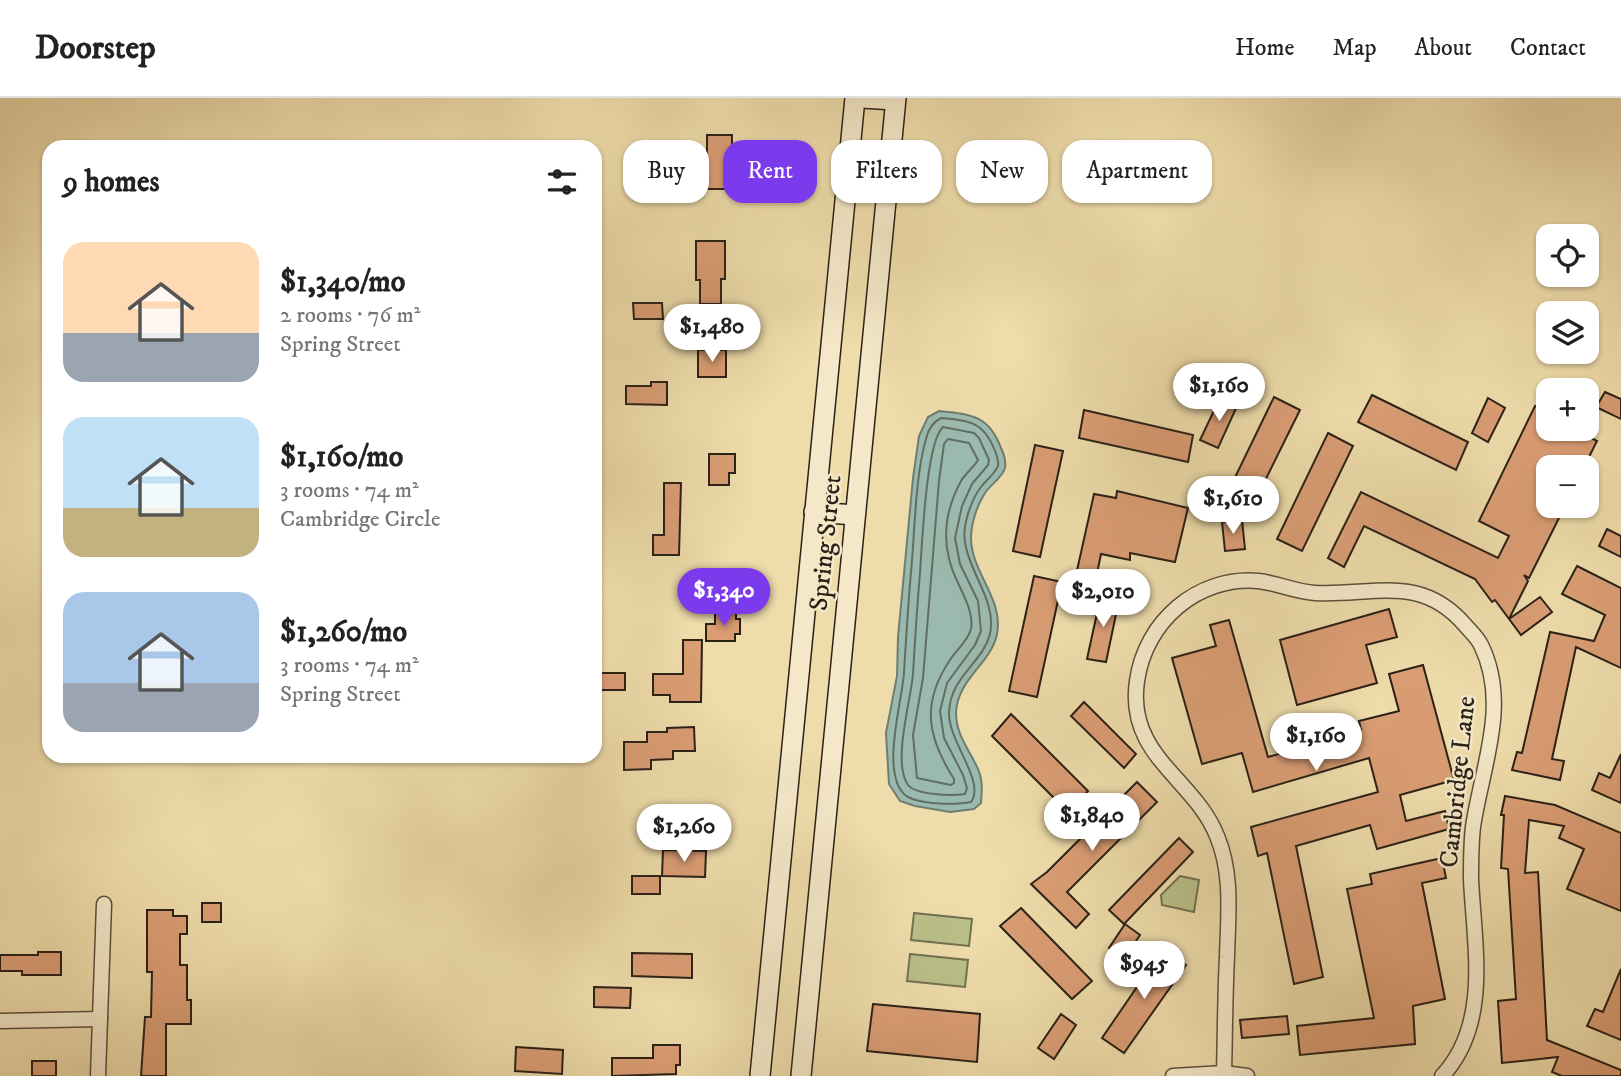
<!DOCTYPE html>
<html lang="en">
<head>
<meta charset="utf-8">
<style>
  :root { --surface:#fff; --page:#f2f2f2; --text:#222; --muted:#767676; --line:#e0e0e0; --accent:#7c3aed }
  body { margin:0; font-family:"IM FELL DW Pica",serif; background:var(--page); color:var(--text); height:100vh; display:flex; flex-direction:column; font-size:26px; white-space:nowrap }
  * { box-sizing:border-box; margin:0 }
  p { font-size:23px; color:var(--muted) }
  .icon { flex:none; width:38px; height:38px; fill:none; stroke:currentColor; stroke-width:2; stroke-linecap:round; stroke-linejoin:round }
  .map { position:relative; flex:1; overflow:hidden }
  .sheet { position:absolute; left:42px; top:42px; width:560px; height:623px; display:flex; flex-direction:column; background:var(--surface); border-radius:21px; box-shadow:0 2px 5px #0004 }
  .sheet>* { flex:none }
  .top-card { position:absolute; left:623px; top:42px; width:665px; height:63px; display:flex; gap:14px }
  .controls { position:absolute; left:1536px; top:126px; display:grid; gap:14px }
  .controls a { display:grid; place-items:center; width:63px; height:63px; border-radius:14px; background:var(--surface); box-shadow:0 2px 5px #0004; font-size:35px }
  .price { position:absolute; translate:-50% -60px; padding:0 16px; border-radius:24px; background:#fff; color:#222; font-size:23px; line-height:46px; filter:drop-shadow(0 2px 4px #0008) }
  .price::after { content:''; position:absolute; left:50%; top:42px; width:21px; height:16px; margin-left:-10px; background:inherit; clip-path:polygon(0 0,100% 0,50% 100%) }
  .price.selected { background:var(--accent); color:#fff }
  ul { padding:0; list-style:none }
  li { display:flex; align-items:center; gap:21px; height:175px; padding:0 21px }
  li span { display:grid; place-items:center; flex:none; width:196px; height:140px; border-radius:21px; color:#555 }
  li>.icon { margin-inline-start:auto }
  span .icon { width:84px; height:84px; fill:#fffc; stroke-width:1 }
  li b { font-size:30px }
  h2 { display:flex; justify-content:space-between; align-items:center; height:84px; padding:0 21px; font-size:30px }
  .tag { padding:0 24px; border-radius:21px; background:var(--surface); box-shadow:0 2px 5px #0004; font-size:24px; line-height:63px }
  .tag.selected { background:var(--accent); color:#fff }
  header { display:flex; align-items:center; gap:42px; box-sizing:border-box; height:98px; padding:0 35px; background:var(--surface); border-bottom:2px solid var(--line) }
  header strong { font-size:33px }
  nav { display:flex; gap:38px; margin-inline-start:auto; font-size:24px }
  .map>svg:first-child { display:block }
</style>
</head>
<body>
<header>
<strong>Doorstep</strong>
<nav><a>Home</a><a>Map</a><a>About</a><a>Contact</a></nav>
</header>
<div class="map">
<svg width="1621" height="978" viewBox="0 0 1621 978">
  <rect width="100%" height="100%" fill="#eedcaa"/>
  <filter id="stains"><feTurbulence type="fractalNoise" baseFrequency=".00286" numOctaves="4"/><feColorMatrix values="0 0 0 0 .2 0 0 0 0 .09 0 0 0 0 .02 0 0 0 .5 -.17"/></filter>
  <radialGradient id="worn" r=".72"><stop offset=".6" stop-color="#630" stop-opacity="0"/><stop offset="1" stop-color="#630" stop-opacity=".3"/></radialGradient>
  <g fill="#b9c088" stroke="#727050" stroke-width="2">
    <polygon points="1180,778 1199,782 1194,814 1162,807 1161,797"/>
    <polygon points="914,815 972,821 969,848 911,842"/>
    <polygon points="910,856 968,862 965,889 907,883"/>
  </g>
  <path fill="#9bbaaf" stroke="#6e7d72" stroke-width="2" d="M939 313C970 316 989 317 1001 350 1004 356 1006 363 1005 370 1002 380 990 387 985 395 977 407 971 426 971 440 971 474 1004 501 997 536 991 566 957 581 956 615 956 637 969 651 977 669 983 680 982 693 981 705L974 711 950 714 915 708 900 703 889 686 886 635 897 578 898 539 913 380 919 338 928 319Z"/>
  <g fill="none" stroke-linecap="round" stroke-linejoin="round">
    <g stroke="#626e63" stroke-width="2">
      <path d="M941 320C969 322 984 324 995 353 997 358 999 363 998 368 995 376 986 382 981 389 971 402 962 428 965 444 969 475 997 503 990 536 983 565 950 578 949 615 948 643 986 684 971 704 956 707 915 707 904 696 881 673 902 604 904 575 906 542 908 508 911 474 915 433 915 379 926 341 928 332 933 324 941 320Z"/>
      <path d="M943 329 974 335 979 340 989 362 988 367 972 386 962 408 955 440 960 466 978 503 981 533 975 547 947 585 940 613 944 640 963 677 967 690 965 696C952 698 916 697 908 687 892 665 911 602 913 576 915 542 917 509 920 475 922 448 926 344 943 329Z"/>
      <path d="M948 341 969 345 978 362C973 370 966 375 961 383 943 416 941 451 958 485 964 498 974 516 971 531 968 543 956 552 950 562 921 605 927 639 954 681V685L951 687 917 680 913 637 923 580 939 383 944 346Z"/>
    </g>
  </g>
  <g fill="#da9d74" stroke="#2a2117" stroke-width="2">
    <rect x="707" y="37" width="25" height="54"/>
    <polygon points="696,143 725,143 725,181 721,181 721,206 700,206 700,182 696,182"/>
    <polygon points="633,205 662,205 663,221 634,221"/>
    <rect x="698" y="252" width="28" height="27"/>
    <polygon points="651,284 667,284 667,307 626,306 626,288 651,288"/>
    <polygon points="1605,294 1621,301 1621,321 1596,309"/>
    <polygon points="1372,297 1468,344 1456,372 1358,324"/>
    <polygon points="1274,299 1300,312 1248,417 1223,404"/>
    <polygon points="1220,300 1237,308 1218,350 1200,342"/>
    <polygon points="1488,300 1505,310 1488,344 1472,335"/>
    <polygon points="1535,308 1549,315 1549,331 1574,331 1597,343 1584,369 1549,369 1549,408 1565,408 1529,480 1524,477 1528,483 1509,521 1540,499 1552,514 1521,537 1495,502 1492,504 1475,481 1364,428 1344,469 1328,460 1361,394 1498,460 1509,438 1479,423"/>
    <polygon points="1084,312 1193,337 1188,364 1079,340"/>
    <polygon points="1328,335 1353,348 1302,453 1277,441"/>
    <polygon points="1035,347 1063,353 1040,459 1013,453"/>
    <polygon points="709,356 735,356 735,375 729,375 729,387 709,387"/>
    <polygon points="664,385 681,385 679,457 653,457 653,437 664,437"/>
    <polygon points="1117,393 1188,410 1175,464 1130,455 1130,462 1101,456 1094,490 1074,486 1094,396 1116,400"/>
    <polygon points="1242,422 1245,451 1225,453 1222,424"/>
    <polygon points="1607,431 1621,438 1621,459 1599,448"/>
    <polygon points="1577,468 1621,490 1621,570 1576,549 1552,661 1564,663 1560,682 1512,672 1517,654 1522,655 1550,534 1594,543 1605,517 1562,496"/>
    <polygon points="1034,478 1062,484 1037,599 1009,593"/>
    <polygon points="1101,497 1119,502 1106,564 1087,561"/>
    <polygon points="1389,511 1397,539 1366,547 1377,585 1297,607 1280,542"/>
    <polygon points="715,514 736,514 736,521 740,521 740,536 735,536 735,543 706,543 706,526 715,526"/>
    <polygon points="1229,522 1268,659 1361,632 1359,623 1399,613 1389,576 1423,567 1454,682 1400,697 1406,723 1445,713 1449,731 1377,751 1370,727 1296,748 1323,879 1294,886 1267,755 1258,758 1251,729 1378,694 1369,660 1253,694 1242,655 1202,666 1172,560 1216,548 1210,527"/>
    <polygon points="683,542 702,542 701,604 670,604 670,597 653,597 653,576 683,576"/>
    <rect x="595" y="575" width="30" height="17"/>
    <polygon points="1084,604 1136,656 1124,670 1071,618"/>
    <polygon points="1011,616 1088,693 1068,714 992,638"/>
    <polygon points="694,629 695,653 673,653 673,661 651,662 651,671 624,672 624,644 647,644 647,634 667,634 667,630"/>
    <polygon points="1621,656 1621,705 1592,692 1599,675 1610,680"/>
    <polygon points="1137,684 1157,704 1067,794 1089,816 1076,830 1031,786 1047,774"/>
    <polygon points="1505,698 1555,707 1621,735 1621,813 1567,791 1584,751 1559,740 1564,728 1529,722 1525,775 1538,774 1547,942 1621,972 1621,978 1562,978 1552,974 1558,959 1502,965 1498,903 1516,901 1508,771 1501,770 1504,717 1501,717"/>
    <polygon points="1179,740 1193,754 1124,826 1109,812"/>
    <polygon points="663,752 706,753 705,779 662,778"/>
    <polygon points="1442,760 1446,780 1422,785 1445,901 1413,908 1415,946 1300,957 1297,928 1374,920 1347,791 1372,786 1370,776"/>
    <rect x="632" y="778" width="28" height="18"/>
    <rect x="202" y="805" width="19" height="19"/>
    <polygon points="1021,810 1092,883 1072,901 1000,828"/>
    <polygon points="147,812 173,812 173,818 187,818 187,836 180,836 180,867 187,867 187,902 191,902 191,926 166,926 166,978 141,978 145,919 151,919 152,874 147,874"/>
    <polygon points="1125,826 1140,837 1124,861 1109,850"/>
    <polygon points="1163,851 1186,867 1124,955 1102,940"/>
    <polygon points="38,854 61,854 61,877 22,877 22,873 0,873 0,857 38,857"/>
    <polygon points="632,855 692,856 692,880 632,878"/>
    <polygon points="1621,871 1621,942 1587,928 1595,911 1603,914"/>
    <polygon points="594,889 631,890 630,910 594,909"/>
    <polygon points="873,906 980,916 977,964 867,953"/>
    <polygon points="1061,916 1076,927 1054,961 1038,950"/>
    <polygon points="1287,918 1289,936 1242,940 1240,922"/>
    <polygon points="653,947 680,947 680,967 676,967 676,976 612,978 612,960 653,960"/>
    <polygon points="516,949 563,952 562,976 515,973"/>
    <rect x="32" y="963" width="24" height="15"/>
  </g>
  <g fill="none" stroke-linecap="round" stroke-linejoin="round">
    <g stroke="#5b503c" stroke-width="17">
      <g id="street">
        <polyline points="0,923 100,921"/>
        <path d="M1224 975C1225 936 1225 897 1227 859 1228 818 1233 776 1217 738 1194 680 1126 658 1137 583 1145 524 1197 478 1258 483 1277 485 1296 494 1315 495 1373 498 1420 475 1465 527 1470 533 1477 539 1481 547 1510 606 1482 668 1473 729 1471 746 1471 764 1471 781 1474 847 1491 926 1442 978"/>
        <polyline points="98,978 104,806"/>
        <polyline points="1173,978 1224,975 1247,978"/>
      </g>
    </g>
    <g stroke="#2a2117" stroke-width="22">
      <g id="secondary">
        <polyline points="862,0 895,2 895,0"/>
        <polyline points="814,414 855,417"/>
        <polyline points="760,978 855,0"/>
        <polyline points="801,978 896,0"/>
      </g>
    </g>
    <use href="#street" stroke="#f4e8c8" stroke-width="14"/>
    <use href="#secondary" stroke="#f4e8c8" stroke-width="19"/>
  </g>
  <g text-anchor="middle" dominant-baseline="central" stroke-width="5" stroke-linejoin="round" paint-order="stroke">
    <g font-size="26" fill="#2a2117" stroke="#f4e8c8">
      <text transform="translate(826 445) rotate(-84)">Spring Street</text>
      <text transform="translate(1458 684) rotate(-84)">Cambridge Lane</text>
    </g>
  </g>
  <rect width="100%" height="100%" filter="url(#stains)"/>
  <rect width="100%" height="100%" fill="url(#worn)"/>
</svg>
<div class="controls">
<a><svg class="icon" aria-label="locate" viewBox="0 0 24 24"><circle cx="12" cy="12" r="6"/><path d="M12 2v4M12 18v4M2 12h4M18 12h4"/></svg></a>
<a><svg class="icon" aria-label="layers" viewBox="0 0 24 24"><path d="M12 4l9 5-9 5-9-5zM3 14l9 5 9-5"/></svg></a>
<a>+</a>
<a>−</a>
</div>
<b class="price" style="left:712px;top:266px">$1,480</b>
<b class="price" style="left:1219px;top:325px">$1,160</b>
<b class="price" style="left:1233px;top:438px">$1,610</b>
<b class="price selected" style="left:724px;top:530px">$1,340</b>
<b class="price" style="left:1103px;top:531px">$2,010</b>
<b class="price" style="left:1316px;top:675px">$1,160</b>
<b class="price" style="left:1092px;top:755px">$1,840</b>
<b class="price" style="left:684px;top:766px">$1,260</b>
<b class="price" style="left:1144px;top:903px">$945</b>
<div class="top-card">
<a class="tag">Buy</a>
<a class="tag selected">Rent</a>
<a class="tag">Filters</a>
<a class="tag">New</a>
<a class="tag">Apartment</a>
</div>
<section class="sheet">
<h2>9 homes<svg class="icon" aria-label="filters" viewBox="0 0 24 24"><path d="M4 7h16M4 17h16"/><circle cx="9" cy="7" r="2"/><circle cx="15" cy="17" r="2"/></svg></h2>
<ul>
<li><span style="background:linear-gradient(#ffd9b3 65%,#9aa5b1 0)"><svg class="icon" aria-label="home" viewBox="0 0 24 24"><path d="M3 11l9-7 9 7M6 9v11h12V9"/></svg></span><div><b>$1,340/mo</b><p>2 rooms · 76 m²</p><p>Spring Street</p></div></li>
<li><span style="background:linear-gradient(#bfe0f5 65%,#c2b280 0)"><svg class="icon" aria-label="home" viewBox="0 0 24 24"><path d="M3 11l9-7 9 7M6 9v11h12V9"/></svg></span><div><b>$1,160/mo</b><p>3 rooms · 74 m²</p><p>Cambridge Circle</p></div></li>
<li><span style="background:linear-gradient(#a9c7e8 65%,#9aa5b1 0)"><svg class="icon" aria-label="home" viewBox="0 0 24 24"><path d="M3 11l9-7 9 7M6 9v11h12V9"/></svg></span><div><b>$1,260/mo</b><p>3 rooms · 74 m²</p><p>Spring Street</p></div></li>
</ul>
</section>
</div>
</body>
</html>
